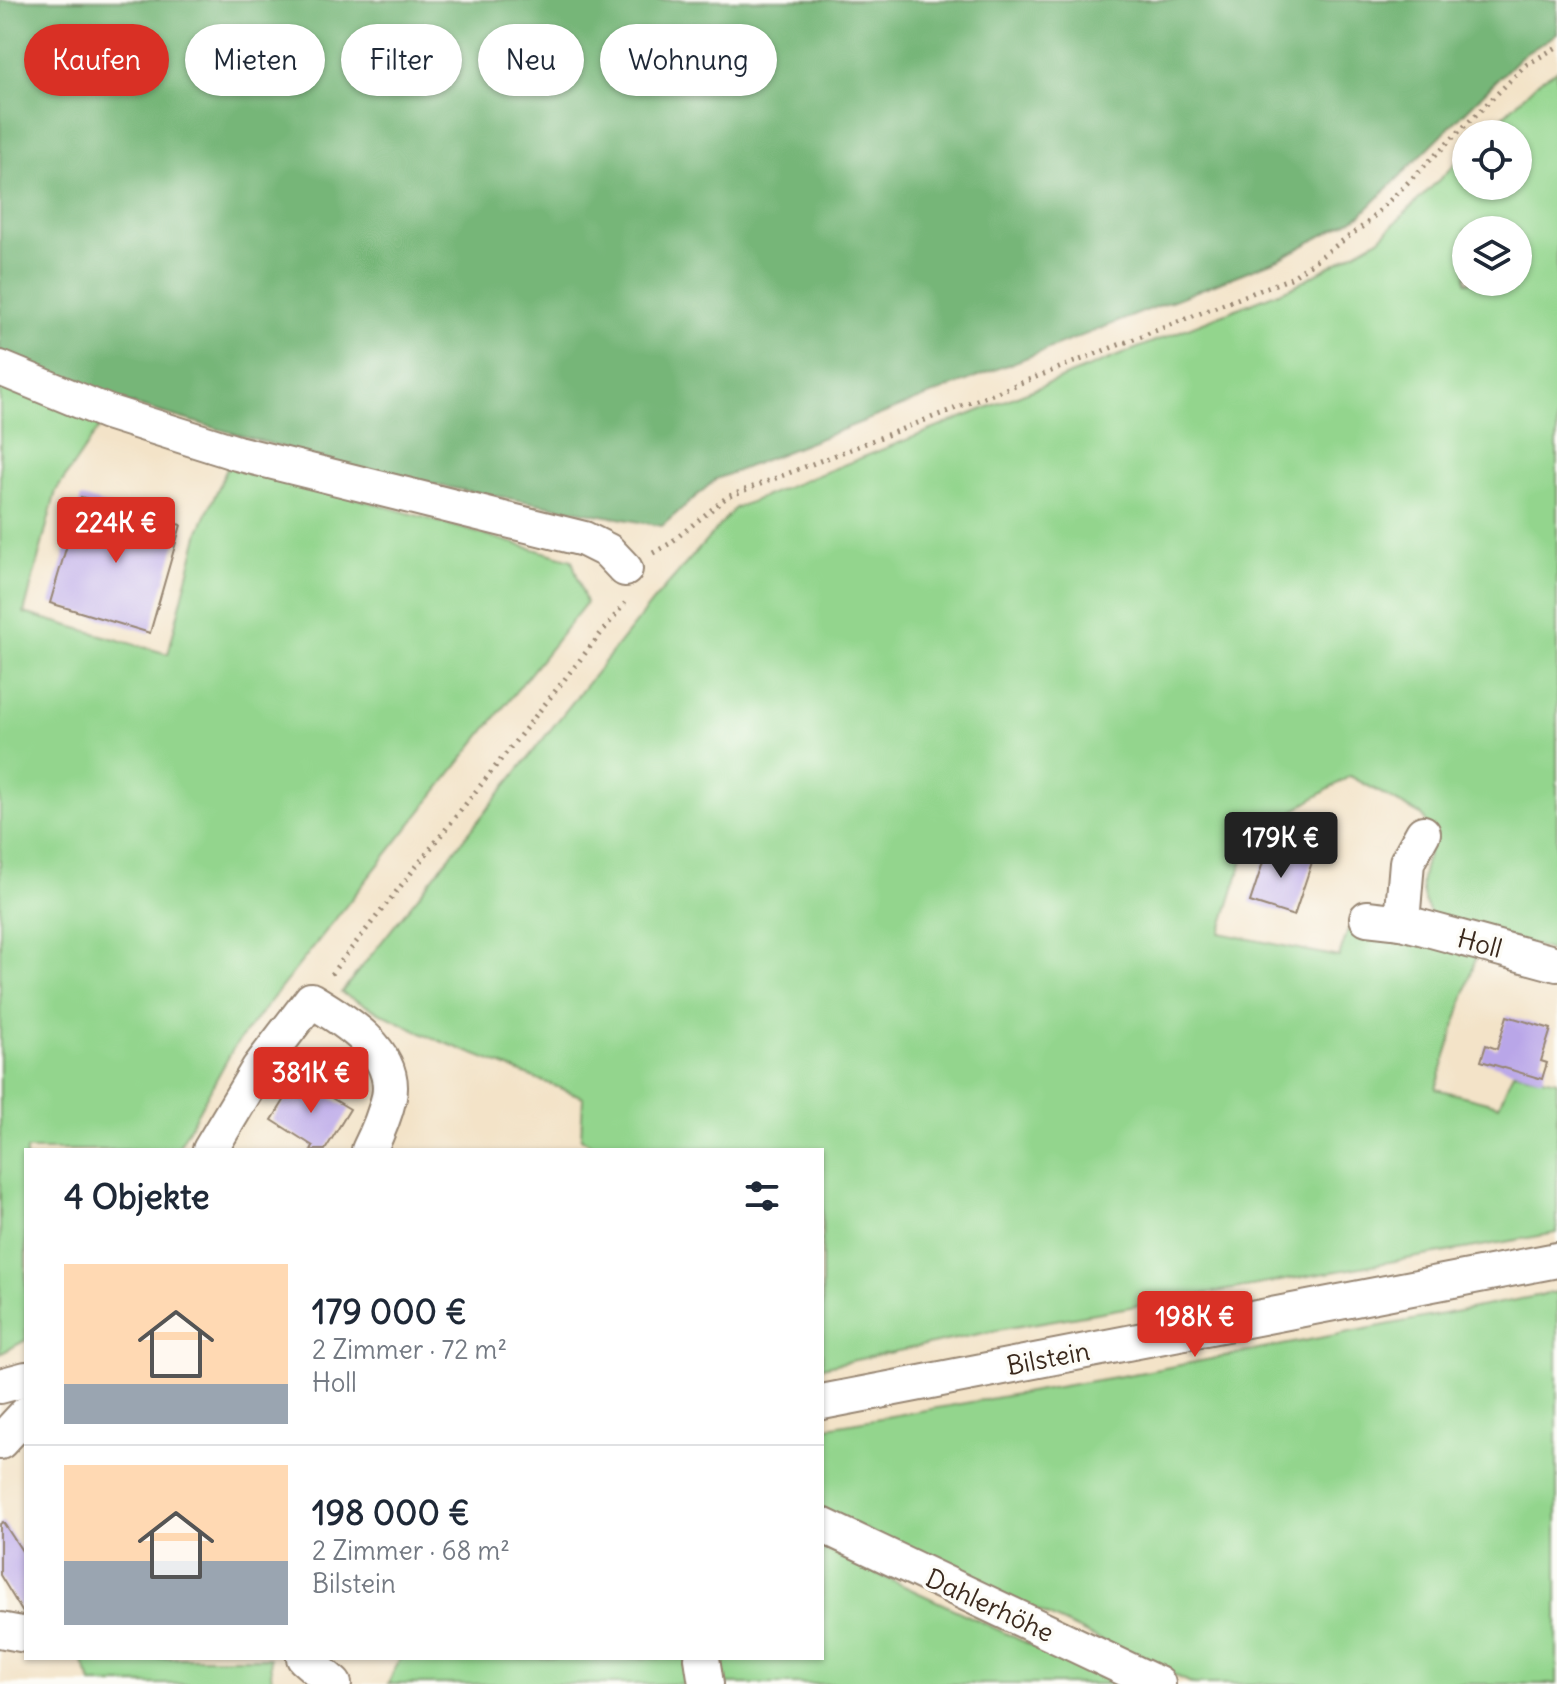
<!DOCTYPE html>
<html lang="de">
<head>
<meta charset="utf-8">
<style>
  :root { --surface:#fff; --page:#f6f6f7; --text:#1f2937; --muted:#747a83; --line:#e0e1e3; --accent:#d93025 }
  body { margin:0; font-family:Delius,sans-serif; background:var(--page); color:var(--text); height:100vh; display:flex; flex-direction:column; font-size:30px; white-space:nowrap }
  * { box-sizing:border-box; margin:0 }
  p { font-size:26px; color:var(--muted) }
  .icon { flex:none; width:44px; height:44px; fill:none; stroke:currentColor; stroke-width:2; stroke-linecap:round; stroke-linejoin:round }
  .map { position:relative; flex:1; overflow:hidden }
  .side { position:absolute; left:24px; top:1148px; width:800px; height:512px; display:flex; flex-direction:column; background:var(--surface); border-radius:0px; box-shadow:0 2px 6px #0004 }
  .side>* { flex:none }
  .hud { position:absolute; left:24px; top:24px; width:800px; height:72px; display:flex; gap:16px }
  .controls { position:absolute; left:1452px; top:120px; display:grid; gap:16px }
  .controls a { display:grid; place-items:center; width:80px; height:80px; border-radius:50%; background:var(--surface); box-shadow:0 2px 6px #0004; font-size:40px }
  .price { position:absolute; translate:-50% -68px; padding:0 18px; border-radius:8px; background:var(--accent); color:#fff; font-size:26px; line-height:52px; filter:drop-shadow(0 2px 4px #0008) }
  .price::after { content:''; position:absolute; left:50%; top:48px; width:24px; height:18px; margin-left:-12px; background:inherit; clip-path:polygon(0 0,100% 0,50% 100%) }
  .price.current { background:#222; color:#fff }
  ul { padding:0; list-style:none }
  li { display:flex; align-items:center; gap:24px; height:200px; padding:0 40px }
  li+li { border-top:2px solid var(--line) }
  li span { display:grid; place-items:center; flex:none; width:224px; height:160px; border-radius:0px; color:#555 }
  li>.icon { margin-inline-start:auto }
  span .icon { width:96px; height:96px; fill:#fffc; stroke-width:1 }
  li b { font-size:34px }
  h2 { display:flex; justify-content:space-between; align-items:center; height:96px; padding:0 40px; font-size:34px }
  .tag { padding:0 28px; border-radius:36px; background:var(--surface); box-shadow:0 2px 6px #0004; font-size:28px; line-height:72px }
  .tag.current { background:var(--accent); color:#fff }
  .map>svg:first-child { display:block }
</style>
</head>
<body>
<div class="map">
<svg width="1557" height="1684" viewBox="0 0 1557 1684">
  <rect width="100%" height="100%" fill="#fdfcf7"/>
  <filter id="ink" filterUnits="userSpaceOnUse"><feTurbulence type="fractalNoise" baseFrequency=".0125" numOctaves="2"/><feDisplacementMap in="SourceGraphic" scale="16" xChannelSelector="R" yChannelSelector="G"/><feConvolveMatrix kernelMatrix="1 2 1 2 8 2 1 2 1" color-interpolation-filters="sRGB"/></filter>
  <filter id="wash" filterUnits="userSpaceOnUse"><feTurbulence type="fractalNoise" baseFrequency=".006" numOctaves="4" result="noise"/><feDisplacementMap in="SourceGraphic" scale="32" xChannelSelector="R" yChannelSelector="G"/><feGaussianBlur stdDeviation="1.8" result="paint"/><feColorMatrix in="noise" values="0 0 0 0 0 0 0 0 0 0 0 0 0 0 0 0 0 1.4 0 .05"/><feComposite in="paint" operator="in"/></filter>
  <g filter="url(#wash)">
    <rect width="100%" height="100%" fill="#f3e3c8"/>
    <g fill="#93d58d" stroke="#678056" stroke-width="2" fill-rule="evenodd">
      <path d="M1557 70V952L1432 916C1413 887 1424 869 1433 838L1423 816 1350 776 1250 838 1220 933 1339 957 1348 930 1388 931 1477 954 1436 1089 1499 1105 1513 1072 1557 1081V1233L1003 1329 822 1367V1150H599L581 1138 583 1097 425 1035 341 993 653 601 735 508 1294 286 1379 239 1466 153V186H1518V134H1485L1539 81ZM1466 230H1518V282H1466Z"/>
      <polygon points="0,382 101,425 56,491 24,613 168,654 199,531 230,462 572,560 586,603 234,1047 177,1150 26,1150 26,1340 0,1354"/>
      <polygon points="1557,1292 1557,1684 1193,1684 822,1509 822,1428 1144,1372"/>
      <polygon points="822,1548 1115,1684 718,1684 715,1658 822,1658"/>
      <polygon points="89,1658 270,1658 272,1684 92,1684 82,1660"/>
      <polygon points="400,1658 688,1658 691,1684 388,1684"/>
    </g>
    <polygon fill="#76b678" stroke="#58704b" stroke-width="2" points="0,0 1557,0 1557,34 1520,57 1361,215 1281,258 716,479 662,526 379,475 111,398 0,351"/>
    <g id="blocks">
      <g fill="#b9a6e8">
        <polygon points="81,497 181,525 150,633 50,603"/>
        <polygon points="1269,844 1313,859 1294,916 1250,902"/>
        <polygon points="1507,1016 1551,1029 1541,1061 1547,1063 1542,1079 1481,1061 1486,1045 1497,1049"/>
        <polygon points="298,1078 350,1109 325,1150 311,1150 313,1146 272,1120"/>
        <polygon points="3,1522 24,1554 26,1553 26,1618 0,1575 0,1524"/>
      </g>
    </g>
  </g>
  <g filter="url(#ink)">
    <use href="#blocks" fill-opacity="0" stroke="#978673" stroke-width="2"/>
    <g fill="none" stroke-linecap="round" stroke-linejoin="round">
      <g stroke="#978673" stroke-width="38">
        <g id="minor">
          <polyline points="0,368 107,412 237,453 584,539 608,551 625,569"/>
          <polyline points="1367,918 1402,922 1557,964"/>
          <polyline points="1402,922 1407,862 1423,833"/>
          <path d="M210 1150 259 1068 311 1000C343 1019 398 1052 389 1097 385 1115 377 1134 369 1150"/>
          <polyline points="0,1386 26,1379"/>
          <polyline points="822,1402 1557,1260"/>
          <polyline points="0,1442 26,1414"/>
          <polyline points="822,1525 1158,1684"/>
          <polyline points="0,1630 26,1635"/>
          <polyline points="304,1658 334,1684"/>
          <polyline points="702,1658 706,1684"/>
        </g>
      </g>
      <g stroke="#978673" stroke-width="5" stroke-dasharray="2 6" stroke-linecap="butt">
        <polyline points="653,553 669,544 727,497 1291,278 1366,224 1526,65 1557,47"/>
        <polyline points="331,974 625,603"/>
      </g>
      <use href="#minor" stroke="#fff" stroke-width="34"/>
    </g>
  </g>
  <g text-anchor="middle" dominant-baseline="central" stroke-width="7" stroke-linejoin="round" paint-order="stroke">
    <g font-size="26" fill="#3b2a1e" stroke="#fdfcf7">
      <text transform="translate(1480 943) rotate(15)">Holl</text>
      <text transform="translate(1048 1358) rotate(-11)">Bilstein</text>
      <text transform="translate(990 1605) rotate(25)">Dahlerhöhe</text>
    </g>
  </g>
</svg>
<div class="controls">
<a><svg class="icon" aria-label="locate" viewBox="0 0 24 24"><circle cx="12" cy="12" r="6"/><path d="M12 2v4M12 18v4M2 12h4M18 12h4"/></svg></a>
<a><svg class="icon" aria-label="layers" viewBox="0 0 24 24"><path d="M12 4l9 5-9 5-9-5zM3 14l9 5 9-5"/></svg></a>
</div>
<b class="price" style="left:116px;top:565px">224K €</b>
<b class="price current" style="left:1281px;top:880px">179K €</b>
<b class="price" style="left:311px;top:1115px">381K €</b>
<b class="price" style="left:1195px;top:1359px">198K €</b>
<div class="hud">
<a class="tag current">Kaufen</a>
<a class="tag">Mieten</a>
<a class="tag">Filter</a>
<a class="tag">Neu</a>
<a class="tag">Wohnung</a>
</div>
<section class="side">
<h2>4 Objekte<svg class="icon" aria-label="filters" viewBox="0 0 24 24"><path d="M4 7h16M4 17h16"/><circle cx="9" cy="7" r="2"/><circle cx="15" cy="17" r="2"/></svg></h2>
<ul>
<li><span style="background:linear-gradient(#ffd9b3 75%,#9aa5b1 0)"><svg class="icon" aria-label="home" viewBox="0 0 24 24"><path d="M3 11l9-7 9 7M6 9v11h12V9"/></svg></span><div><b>179 000 €</b><p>2 Zimmer · 72 m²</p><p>Holl</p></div></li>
<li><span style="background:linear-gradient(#ffd9b3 60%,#9aa5b1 0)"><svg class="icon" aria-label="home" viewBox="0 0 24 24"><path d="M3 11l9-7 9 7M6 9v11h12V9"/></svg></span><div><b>198 000 €</b><p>2 Zimmer · 68 m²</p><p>Bilstein</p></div></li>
</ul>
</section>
</div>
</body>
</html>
